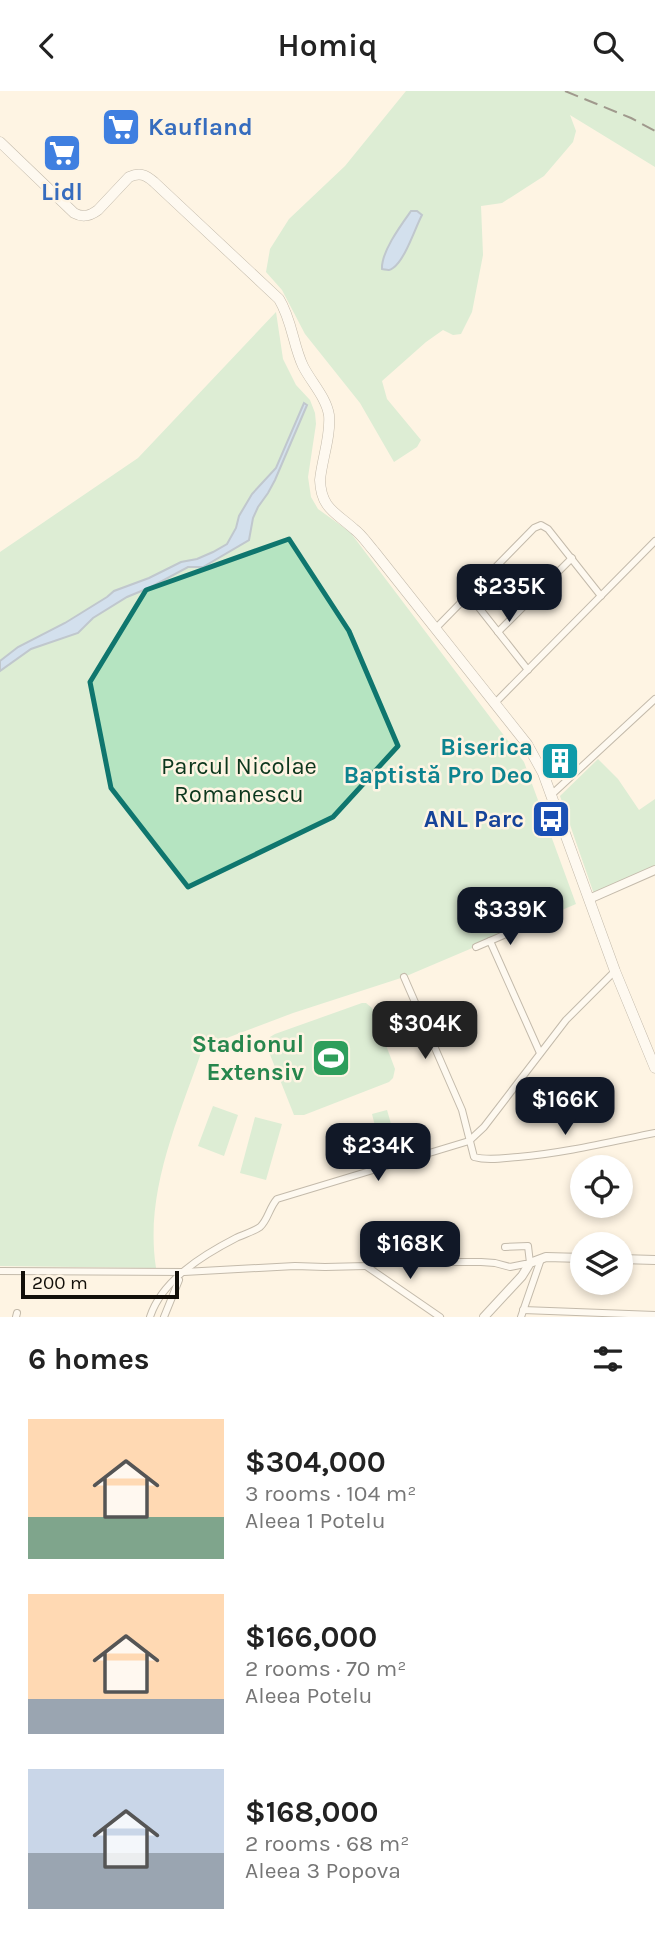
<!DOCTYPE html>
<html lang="en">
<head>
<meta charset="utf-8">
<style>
  :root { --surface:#fff; --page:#f2f2f2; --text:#222; --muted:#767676; --accent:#111827 }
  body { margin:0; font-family:Karla,sans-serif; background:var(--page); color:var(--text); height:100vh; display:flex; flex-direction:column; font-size:26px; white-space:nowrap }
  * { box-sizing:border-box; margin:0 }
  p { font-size:23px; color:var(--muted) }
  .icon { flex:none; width:38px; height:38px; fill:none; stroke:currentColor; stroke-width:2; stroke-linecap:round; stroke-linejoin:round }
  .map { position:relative; height:1226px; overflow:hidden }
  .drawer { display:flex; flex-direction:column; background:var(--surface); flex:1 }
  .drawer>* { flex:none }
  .buttons { position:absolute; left:570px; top:1064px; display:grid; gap:14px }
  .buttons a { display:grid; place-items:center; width:63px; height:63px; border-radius:50%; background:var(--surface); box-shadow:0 4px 10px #0003; font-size:35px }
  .scale { position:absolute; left:21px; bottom:18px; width:158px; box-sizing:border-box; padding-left:7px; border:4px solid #120f09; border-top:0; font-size:19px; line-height:24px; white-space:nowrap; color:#120f09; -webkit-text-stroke:5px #fef4e3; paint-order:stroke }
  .price { position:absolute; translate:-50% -60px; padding:0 16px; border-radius:14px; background:var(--accent); color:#fff; font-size:23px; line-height:46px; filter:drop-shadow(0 2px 4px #0008) }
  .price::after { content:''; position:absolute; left:50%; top:42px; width:21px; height:16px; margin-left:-10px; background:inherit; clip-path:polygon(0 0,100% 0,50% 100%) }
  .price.on { background:#222; color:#fff }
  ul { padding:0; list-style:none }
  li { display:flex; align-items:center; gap:21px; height:175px; padding:0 28px }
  li span { display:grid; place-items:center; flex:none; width:196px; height:140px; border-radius:0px; color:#555 }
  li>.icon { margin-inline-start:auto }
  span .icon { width:84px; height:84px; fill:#fffc; stroke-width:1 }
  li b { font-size:30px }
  h2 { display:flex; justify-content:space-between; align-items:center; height:84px; padding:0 28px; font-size:30px }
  header { display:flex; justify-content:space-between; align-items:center; height:91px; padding:0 28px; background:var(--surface); font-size:32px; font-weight:600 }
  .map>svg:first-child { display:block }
</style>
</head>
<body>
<header><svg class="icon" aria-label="back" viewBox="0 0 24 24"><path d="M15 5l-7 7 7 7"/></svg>Homiq<svg class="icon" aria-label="search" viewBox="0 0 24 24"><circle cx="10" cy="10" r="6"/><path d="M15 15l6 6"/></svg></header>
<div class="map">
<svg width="655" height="1226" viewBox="0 0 655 1226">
  <rect width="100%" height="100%" fill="#fef4e3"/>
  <g fill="#b5e4c1">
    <polygon points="406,0 655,0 655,76 570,24 576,40 573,51 544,85 502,112 481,115 483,164 472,221 461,243 453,244 443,239 426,251 382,290 387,308 421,349 417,356 394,371 360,312 305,243 282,199 266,181 270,158 289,128 345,75"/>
    <path d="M276 221 283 268 296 294 310 309 315 322 316 333 308 386 311 406 318 418 350 441 524 671 576 813 404 886 293 922 203 956C179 1027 144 1100 156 1177L0 1175V461L138 367Z"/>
    <polygon points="598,668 618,688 639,719 655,708 655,776 644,779 594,803 560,705"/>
    <polygon points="362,912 366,912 372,917 395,978 393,987 389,991 304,1024 294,1024 267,956 270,946 275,943"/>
    <polygon points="213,1015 238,1024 224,1065 198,1055"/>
    <polygon points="387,1019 396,1050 380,1055 372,1023"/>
    <polygon points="255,1026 282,1033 266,1089 240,1082"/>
    <polygon points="372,1032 381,1063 365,1068 356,1036"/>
  </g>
  <g fill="#a0c7f9" stroke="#7590b1" stroke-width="2">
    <path d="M411 120H417L422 124C415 137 405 169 393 177 389 180 388 179 382 178 381 161 401 134 411 120Z"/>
    <polygon points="304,312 307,314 275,389 268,402 258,416 253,427 249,449 203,476 188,476 151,496 127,506 93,527 78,542 31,558 0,580 0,570 18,556 65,532 107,506 114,500 149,487 181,471 197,468 213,461 227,453 236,437 239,425 252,403 276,377"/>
  </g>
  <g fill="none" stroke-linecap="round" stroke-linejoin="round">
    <g stroke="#7e7466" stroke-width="8">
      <g id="minor">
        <polyline points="469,504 528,579"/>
        <polyline points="436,537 534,437 541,434 548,438 601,505"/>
        <polyline points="498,541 572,467"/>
        <polyline points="495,612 655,450"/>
        <polyline points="550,705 655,608"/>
        <polyline points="490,850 540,962"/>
        <polyline points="476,856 534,831"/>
        <path d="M404 886 462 1019 474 1066C488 1070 504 1067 518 1066 564 1062 610 1051 655 1042"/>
        <polyline points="366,1175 440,1226"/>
        <polyline points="0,1180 184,1181 295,1175 325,1176 366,1175 381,1171 481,1171 495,1172 510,1176 530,1172 528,1155 505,1156"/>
        <polyline points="523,1219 655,1224"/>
        <polyline points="16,1226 17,1222"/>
        <path d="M150 1226C162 1189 203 1164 236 1147 244 1143 253 1141 260 1136 268 1129 269 1117 277 1108L469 1050 484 1036 566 929 615 880"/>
        <polyline points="164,1226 179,1189"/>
        <polyline points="521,1226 541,1168"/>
      </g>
    </g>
    <g stroke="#7e7466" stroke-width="10">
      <g id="tertiary">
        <polyline points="589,808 655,779"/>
        <polyline points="621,1168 655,1169"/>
        <polyline points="484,1226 522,1185 530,1172 546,1166 583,1167"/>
      </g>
    </g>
    <g stroke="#7e7466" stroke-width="11">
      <path id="primary" d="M0 51 74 122C83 127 90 125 98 119L129 86C140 81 146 84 154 91L279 208C292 229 293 254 303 275 311 291 326 306 329 324 331 345 322 368 320 389 321 417 335 421 354 438 362 444 367 452 374 460L527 653 543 682 615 880 655 977"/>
    </g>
    <use href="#minor" stroke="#fff" stroke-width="6"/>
    <use href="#tertiary" stroke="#fff" stroke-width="8"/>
    <use href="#primary" stroke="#fff" stroke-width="10"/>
    <polyline stroke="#302c24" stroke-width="2" stroke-dasharray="14 7" stroke-linecap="butt" points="565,0 631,27 655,40"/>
  </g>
  <path d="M0 0H655V1226H0ZM289 448 349 540 398 655 333 726 188 796 111 697 90 591 146 499Z" fill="#fef4e3" fill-opacity=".55" fill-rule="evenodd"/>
  <path fill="none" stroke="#0f766e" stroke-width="5" stroke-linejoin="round" d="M289 448 349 540 398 655 333 726 188 796 111 697 90 591 146 499Z"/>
  <defs>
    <g id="supermarket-square" transform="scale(2.0125)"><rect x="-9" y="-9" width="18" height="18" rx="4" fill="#3f7fe0" stroke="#fef4e3"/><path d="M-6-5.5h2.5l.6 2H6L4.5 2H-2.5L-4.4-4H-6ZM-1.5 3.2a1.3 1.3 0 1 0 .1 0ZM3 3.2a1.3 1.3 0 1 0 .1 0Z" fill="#fff"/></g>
    <g id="building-square" transform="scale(2.0125)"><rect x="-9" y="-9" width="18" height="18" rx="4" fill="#0f9aa8" stroke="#fef4e3"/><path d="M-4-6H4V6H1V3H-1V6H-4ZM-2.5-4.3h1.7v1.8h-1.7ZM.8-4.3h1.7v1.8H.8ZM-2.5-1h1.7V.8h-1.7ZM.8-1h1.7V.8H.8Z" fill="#fff"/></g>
    <g id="bus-square" transform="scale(2.0125)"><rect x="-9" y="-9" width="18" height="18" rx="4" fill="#1a4fb4" stroke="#fef4e3"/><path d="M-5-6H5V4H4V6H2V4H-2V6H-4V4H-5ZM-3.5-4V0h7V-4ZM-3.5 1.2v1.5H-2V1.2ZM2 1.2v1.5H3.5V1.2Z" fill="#fff"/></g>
    <g id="stadium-square" transform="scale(2.0125)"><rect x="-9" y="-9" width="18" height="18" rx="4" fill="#2e9e5b" stroke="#fef4e3"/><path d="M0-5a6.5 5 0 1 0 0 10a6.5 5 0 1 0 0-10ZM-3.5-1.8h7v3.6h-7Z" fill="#fff"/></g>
  </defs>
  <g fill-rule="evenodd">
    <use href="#supermarket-square" x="121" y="36"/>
    <use href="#supermarket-square" x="62" y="62"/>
    <use href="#building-square" x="560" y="670"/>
    <use href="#bus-square" x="551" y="728"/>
    <use href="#stadium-square" x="331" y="967"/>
  </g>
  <g text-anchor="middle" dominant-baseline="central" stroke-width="5" stroke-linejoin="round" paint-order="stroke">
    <g font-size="24" font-weight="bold" fill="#366cbe" stroke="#fef4e3" text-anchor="start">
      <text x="148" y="36">Kaufland</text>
      <text x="62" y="101" text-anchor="middle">Lidl</text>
    </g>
    <g font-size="24" font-weight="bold" fill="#0d838f" stroke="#fef4e3" text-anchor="end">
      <text x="533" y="656">Biserica<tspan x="533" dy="28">Baptistă Pro Deo</tspan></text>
    </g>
    <g font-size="24" fill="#0c371d" stroke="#fef4e3">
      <text x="239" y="675">Parcul Nicolae<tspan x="239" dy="28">Romanescu</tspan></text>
    </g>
    <g font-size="24" font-weight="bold" fill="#164399" stroke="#fef4e3" text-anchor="end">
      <text x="524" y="728">ANL Parc</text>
    </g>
    <g font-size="24" font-weight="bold" fill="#27864d" stroke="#fef4e3" text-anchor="end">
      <text x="304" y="953">Stadionul<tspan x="304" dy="28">Extensiv</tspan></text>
    </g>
  </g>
</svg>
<div class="buttons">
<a><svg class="icon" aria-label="locate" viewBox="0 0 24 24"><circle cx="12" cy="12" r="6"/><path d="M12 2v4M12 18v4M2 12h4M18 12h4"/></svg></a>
<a><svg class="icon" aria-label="layers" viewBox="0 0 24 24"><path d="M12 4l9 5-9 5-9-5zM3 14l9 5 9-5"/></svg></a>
</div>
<div class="scale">200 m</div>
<b class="price" style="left:509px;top:533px">$235K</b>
<b class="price" style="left:510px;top:856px">$339K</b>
<b class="price on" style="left:425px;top:970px">$304K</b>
<b class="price" style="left:565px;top:1046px">$166K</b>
<b class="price" style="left:378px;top:1092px">$234K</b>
<b class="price" style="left:410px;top:1190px">$168K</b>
</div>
<section class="drawer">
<h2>6 homes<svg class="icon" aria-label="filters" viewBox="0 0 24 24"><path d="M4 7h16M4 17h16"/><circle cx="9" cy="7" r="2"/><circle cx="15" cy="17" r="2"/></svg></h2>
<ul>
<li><span style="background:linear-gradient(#ffd9b3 70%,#7fa58c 0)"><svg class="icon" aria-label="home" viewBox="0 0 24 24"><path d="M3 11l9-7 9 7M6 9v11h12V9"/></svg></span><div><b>$304,000</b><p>3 rooms · 104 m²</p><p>Aleea 1 Potelu</p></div></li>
<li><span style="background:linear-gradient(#ffd9b3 75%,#9aa5b1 0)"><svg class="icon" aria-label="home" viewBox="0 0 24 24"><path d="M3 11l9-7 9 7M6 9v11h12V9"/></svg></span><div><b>$166,000</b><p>2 rooms · 70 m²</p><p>Aleea Potelu</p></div></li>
<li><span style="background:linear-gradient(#c9d6e8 60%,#9aa5b1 0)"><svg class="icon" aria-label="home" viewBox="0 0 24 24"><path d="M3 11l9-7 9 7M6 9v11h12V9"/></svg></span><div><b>$168,000</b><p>2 rooms · 68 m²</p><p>Aleea 3 Popova</p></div></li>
</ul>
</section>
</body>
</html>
